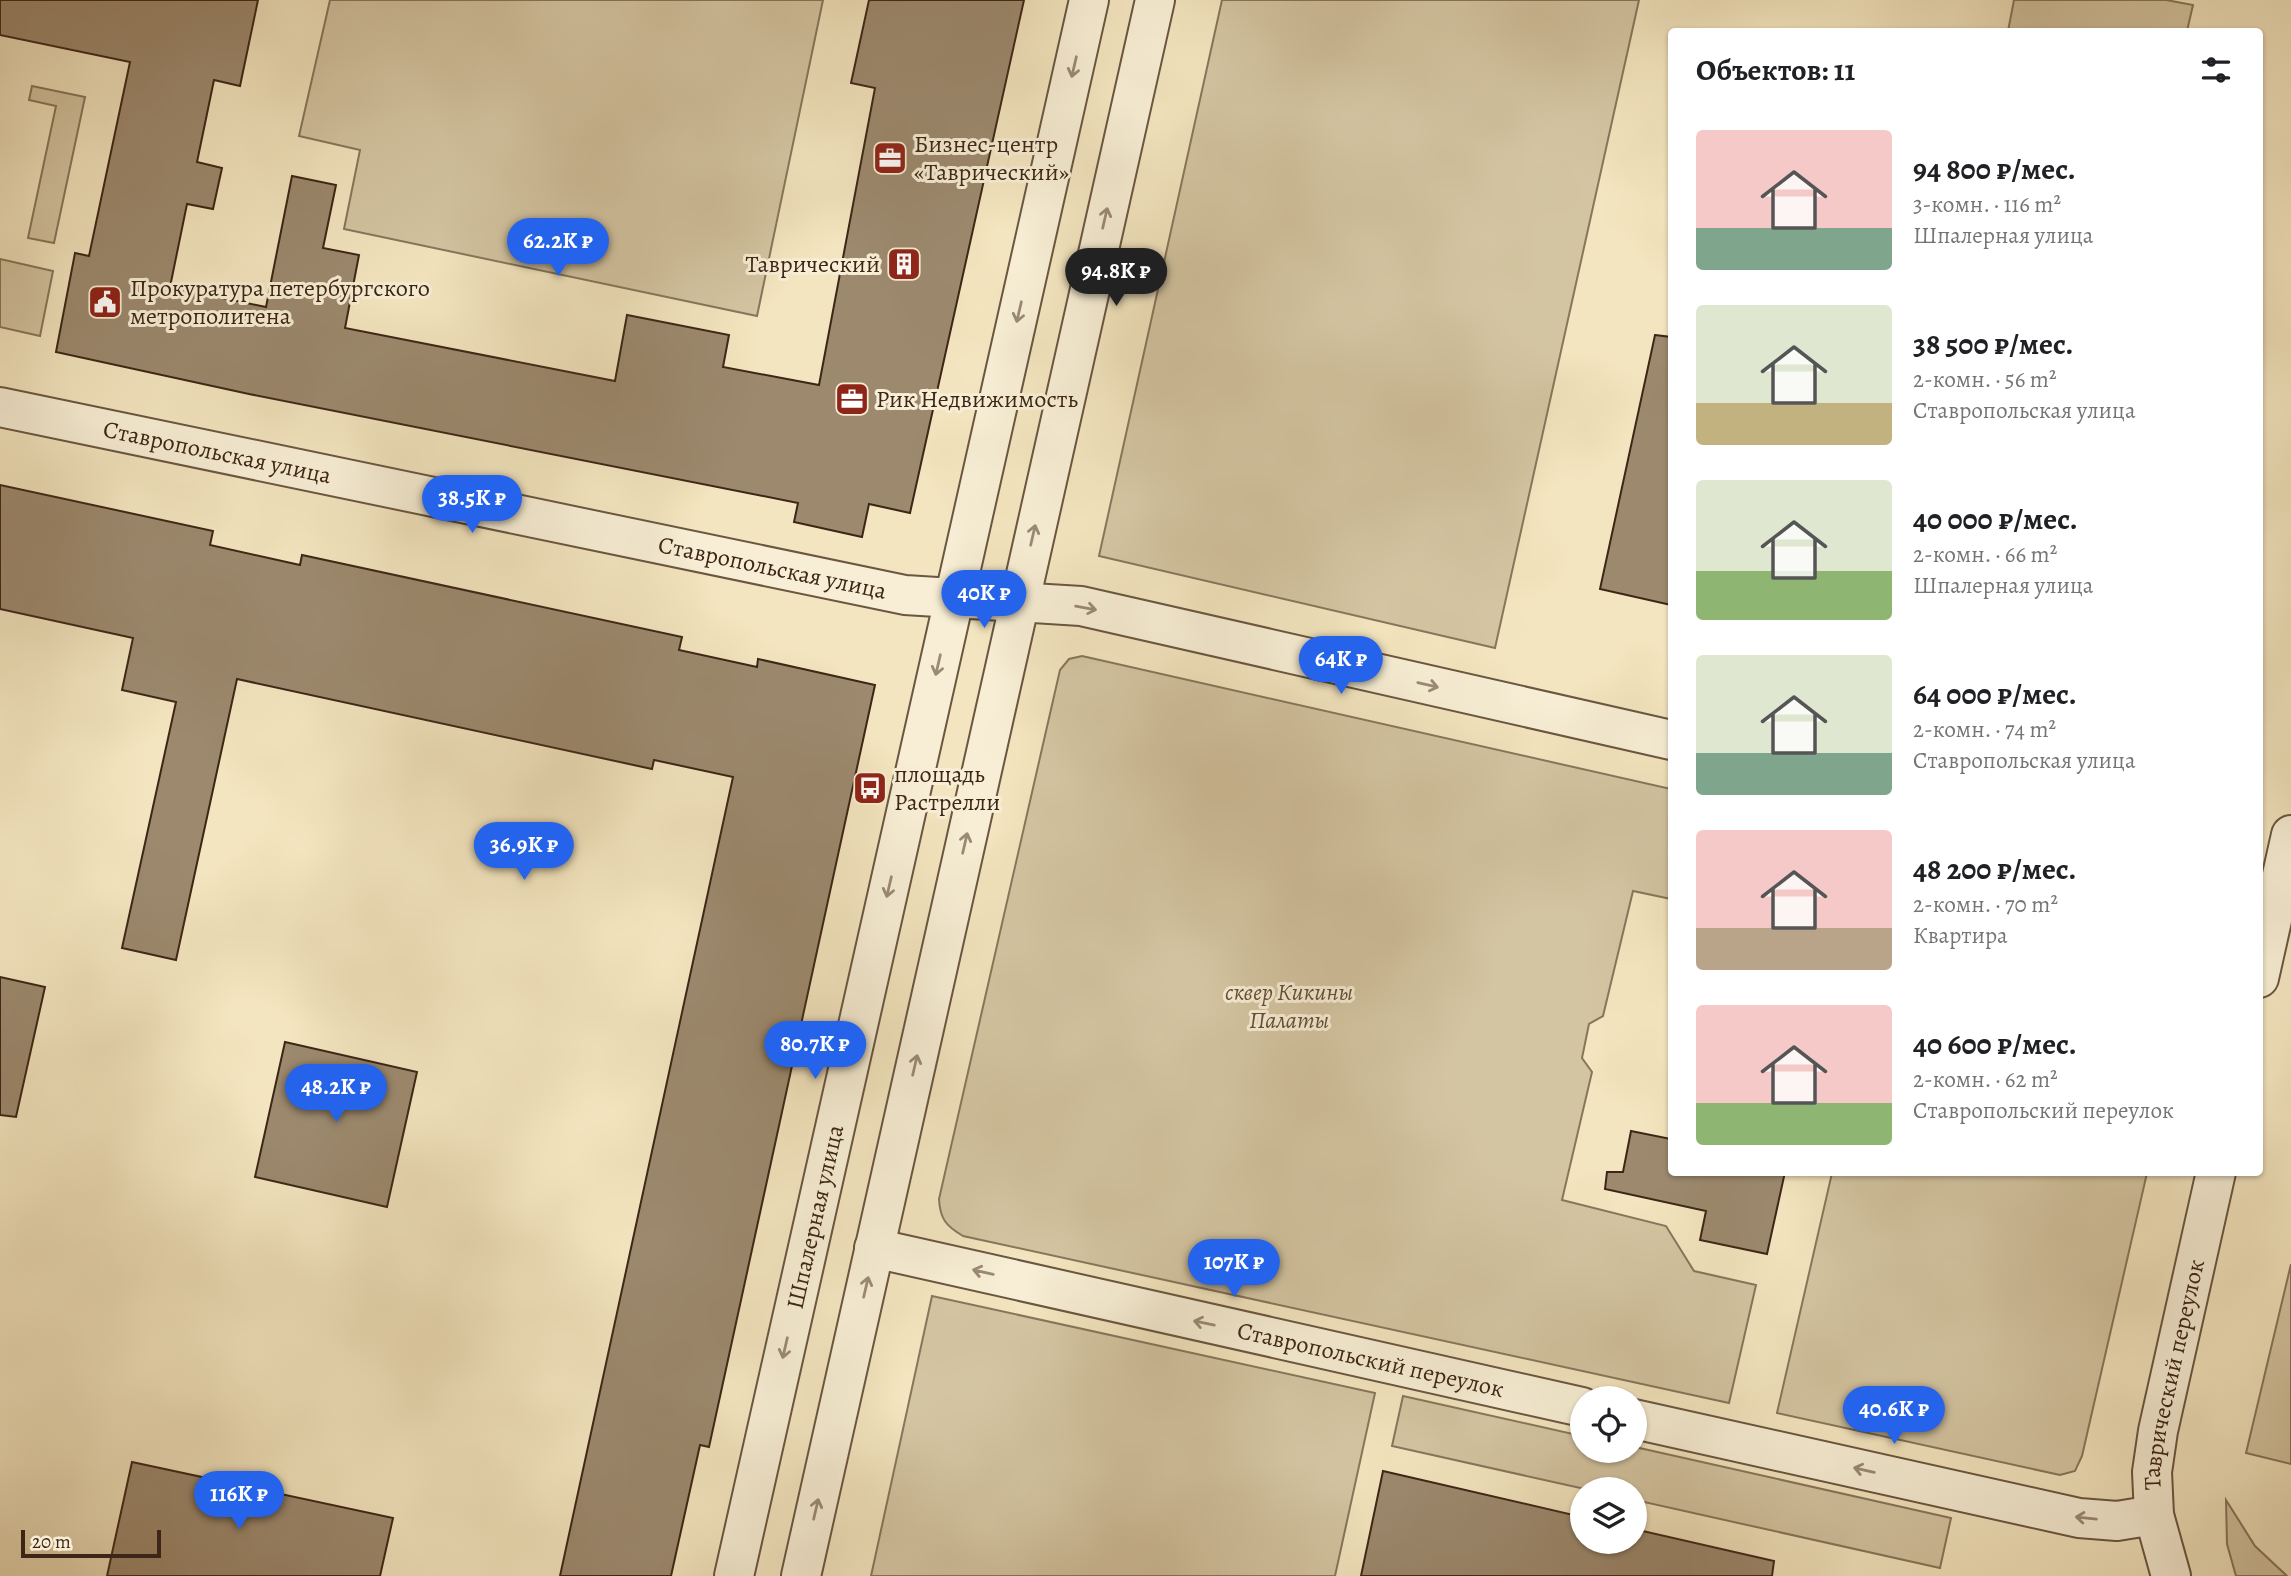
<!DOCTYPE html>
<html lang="ru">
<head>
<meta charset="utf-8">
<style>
  :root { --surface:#fff; --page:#f2f2f2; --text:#202124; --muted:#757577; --accent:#2563eb }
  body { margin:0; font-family:Alegreya,serif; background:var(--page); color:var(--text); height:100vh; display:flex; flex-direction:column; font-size:26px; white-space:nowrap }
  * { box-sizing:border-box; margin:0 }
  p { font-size:23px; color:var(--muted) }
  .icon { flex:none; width:38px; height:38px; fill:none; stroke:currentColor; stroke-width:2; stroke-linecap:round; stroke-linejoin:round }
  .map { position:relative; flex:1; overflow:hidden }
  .sheet { position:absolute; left:1668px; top:28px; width:595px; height:1148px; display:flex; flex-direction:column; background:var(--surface); border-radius:7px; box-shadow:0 2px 5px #0004 }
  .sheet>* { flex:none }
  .buttons { position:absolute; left:1570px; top:1386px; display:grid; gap:14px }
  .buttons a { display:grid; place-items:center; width:77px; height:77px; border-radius:50%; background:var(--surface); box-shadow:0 2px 5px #0004; font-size:35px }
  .scale { position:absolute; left:21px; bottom:18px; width:140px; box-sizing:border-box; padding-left:7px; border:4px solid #3d2617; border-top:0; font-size:19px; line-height:24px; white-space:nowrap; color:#3d2617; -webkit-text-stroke:5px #f7eed5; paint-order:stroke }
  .price { position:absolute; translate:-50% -60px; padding:0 16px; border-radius:24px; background:var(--accent); color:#fff; font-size:23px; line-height:46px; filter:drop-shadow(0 2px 4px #0008) }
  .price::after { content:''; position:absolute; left:50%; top:42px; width:21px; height:16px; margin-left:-10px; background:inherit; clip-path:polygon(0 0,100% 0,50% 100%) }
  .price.on { background:#222; color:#fff }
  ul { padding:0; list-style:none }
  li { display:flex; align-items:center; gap:21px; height:175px; padding:0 28px }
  li span { display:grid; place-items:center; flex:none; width:196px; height:140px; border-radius:7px; color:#555 }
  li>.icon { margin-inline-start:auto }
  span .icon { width:84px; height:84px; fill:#fffc; stroke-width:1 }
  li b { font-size:30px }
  h2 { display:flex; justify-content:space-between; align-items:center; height:84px; padding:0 28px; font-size:30px }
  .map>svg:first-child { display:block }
</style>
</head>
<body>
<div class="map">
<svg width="2291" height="1576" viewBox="0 0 2291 1576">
  <rect width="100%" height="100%" fill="#f3e5bf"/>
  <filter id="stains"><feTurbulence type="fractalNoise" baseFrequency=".00286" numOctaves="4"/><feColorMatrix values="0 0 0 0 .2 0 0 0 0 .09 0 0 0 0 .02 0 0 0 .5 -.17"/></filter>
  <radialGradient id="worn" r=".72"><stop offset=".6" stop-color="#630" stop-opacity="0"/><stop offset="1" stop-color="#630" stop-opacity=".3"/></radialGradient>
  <g fill="#d4c5a2" stroke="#88765c" stroke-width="2">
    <polygon points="330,0 823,0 757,316 344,229 360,150 299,136"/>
    <polygon points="1222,0 1639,0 1495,648 1099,556"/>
    <polygon points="2014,0 2166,0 2193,5 2187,31 2008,31"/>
    <polygon points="32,86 85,97 54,243 28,238 56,106 29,100"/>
    <polygon points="0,259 53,271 40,336 0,327"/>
    <path d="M1082 656 1671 789V899L1633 891 1603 1016 1589 1024 1582 1058 1592 1072 1562 1200 1666 1226 1694 1271 1756 1285 1729 1403 963 1236C946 1226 940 1219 939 1199L1060 670 1069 659Z"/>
    <polygon points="1832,1173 2147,1173 2082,1456 2075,1471 2060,1475 1777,1413"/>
    <polygon points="2291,1264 2291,1464 2246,1453"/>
    <polygon points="932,1296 1375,1393 1335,1576 871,1576"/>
    <polygon points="1403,1396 1582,1436 1582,1451 1634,1451 1635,1447 1951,1518 1940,1568 1635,1500 1634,1489 1585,1489 1392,1446"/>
    <polygon points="2226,1500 2255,1546 2287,1576 2236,1576 2227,1544"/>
  </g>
  <g fill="#9c896e" stroke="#3d2617" stroke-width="2">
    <polygon points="0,0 258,0 240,86 214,80 197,162 222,168 213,209 187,204 170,287 266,307 292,176 336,185 323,248 359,255 345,328 615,381 627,315 729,335 723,367 819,385 875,88 851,83 869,0 1024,0 910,513 869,504 862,537 794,522 798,503 249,394 56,352 75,253 89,256 130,62 0,35"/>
    <polygon points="1655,335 1671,337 1671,605 1600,589"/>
    <polygon points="0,485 213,531 210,545 300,565 302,555 682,637 679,650 757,667 758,659 875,685 709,1447 700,1445 671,1576 560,1576 733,777 654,760 652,769 237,679 176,960 122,948 176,702 122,690 133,638 0,609"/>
    <polygon points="0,977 45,987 16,1117 0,1115"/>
    <polygon points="285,1042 417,1072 387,1207 255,1177"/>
    <polygon points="1631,1131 1671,1139 1671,1172 1785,1172 1767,1254 1700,1240 1706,1211 1605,1189 1607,1172 1623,1172"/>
    <polygon points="132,1462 393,1518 380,1576 107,1576"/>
    <polygon points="1383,1471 1582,1517 1582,1542 1634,1542 1634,1529 1774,1561 1772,1576 1361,1576"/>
  </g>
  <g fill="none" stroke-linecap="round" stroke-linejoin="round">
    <g stroke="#6a5641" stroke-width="42">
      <g id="minor">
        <path id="s1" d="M0 407 905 595 1081 606 1671 740"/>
        <polyline points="2259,978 2291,835"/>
        <path id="s2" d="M874 1248 1582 1407"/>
        <polyline points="1634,1419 2079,1518 2117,1521 2154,1515"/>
        <path id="s3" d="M734 1576 1089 0"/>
        <polyline points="801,1576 1155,0"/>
        <path id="s4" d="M2171 1576 2154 1515 2152 1472 2158 1431 2216 1172"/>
      </g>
    </g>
    <use href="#minor" stroke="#f7eed5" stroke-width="38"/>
  </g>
  <defs><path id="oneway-shaft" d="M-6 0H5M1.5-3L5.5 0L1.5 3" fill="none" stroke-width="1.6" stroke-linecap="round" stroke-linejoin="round" transform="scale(1.75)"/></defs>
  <g stroke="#9a8a76">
    <use href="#oneway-shaft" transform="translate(1074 67) rotate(103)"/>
    <use href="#oneway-shaft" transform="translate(1105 218) rotate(-77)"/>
    <use href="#oneway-shaft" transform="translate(1019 312) rotate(103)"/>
    <use href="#oneway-shaft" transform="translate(1033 535) rotate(-77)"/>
    <use href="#oneway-shaft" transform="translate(1086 608) rotate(10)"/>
    <use href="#oneway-shaft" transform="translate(938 665) rotate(103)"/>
    <use href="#oneway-shaft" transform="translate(1428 685) rotate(13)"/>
    <use href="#oneway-shaft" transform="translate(965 843) rotate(-77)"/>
    <use href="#oneway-shaft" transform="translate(889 887) rotate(103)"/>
    <use href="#oneway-shaft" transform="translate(915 1065) rotate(-77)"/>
    <use href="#oneway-shaft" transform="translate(983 1272) rotate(-167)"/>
    <use href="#oneway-shaft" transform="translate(866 1287) rotate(-77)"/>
    <use href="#oneway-shaft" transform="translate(1204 1323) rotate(-168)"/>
    <use href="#oneway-shaft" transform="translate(785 1348) rotate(103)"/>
    <use href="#oneway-shaft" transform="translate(1864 1470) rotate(-167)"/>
    <use href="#oneway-shaft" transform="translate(816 1509) rotate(-77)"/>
    <use href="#oneway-shaft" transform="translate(2086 1518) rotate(-174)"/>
  </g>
  <defs>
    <g id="office-square" transform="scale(1.75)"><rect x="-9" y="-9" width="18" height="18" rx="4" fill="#8f2418" stroke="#f7eed5"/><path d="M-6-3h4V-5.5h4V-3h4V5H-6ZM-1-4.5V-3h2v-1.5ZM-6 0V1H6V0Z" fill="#fff"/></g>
    <g id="building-square" transform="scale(1.75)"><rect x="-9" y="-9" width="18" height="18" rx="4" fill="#8f2418" stroke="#f7eed5"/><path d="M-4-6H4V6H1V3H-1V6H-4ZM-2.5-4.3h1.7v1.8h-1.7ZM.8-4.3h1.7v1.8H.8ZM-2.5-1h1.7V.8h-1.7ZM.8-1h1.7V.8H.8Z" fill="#fff"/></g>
    <g id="civic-square" transform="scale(1.75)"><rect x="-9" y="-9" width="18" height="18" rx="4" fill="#8f2418" stroke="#f7eed5"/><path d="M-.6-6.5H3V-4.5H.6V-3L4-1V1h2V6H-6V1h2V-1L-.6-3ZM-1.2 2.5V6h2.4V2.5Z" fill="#fff"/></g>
    <g id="bus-square" transform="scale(1.75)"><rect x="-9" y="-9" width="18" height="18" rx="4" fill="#8f2418" stroke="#f7eed5"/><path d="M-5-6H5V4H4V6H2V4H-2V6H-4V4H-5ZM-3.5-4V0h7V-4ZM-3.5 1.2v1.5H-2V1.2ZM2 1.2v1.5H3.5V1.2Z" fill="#fff"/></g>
  </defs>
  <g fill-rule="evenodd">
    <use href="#office-square" x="890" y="158"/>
    <use href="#building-square" x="904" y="264"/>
    <use href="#civic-square" x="105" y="302"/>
    <use href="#office-square" x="852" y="399"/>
    <use href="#bus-square" x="870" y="788"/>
  </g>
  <g text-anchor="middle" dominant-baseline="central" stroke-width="6" stroke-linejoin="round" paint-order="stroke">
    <g font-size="24" fill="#3d2617" stroke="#f7eed5" text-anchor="start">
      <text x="914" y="144">Бизнес-центр<tspan x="914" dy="28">«Таврический»</tspan></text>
      <text x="880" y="264" text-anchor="end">Таврический</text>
      <text x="130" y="288">Прокуратура петербургского<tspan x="130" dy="28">метрополитена</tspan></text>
      <text x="876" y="399">Рик Недвижимость</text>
      <text x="894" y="774">площадь<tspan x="894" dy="28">Растрелли</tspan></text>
    </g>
    <g font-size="24" fill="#3d2617" stroke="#f7eed5">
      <text stroke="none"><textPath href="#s1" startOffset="222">Ставропольская улица</textPath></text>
      <text stroke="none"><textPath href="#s1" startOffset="789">Ставропольская улица</textPath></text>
      <text stroke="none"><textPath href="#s3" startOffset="368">Шпалерная улица</textPath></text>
      <text stroke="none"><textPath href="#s2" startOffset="509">Ставропольский переулок</textPath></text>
      <text stroke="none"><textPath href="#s4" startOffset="206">Таврический переулок</textPath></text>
    </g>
    <g font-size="24" font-style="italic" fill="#634e3a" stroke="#f7eed5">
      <text x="1289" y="992">сквер Кикины<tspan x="1289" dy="28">Палаты</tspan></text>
    </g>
  </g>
  <rect width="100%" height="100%" filter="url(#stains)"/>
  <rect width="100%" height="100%" fill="url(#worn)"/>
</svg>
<div class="buttons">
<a><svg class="icon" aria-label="locate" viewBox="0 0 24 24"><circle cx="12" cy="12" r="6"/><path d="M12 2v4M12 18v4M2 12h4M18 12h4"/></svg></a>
<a><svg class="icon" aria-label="layers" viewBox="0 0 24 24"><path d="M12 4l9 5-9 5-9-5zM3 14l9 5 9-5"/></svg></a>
</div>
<div class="scale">20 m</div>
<b class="price" style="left:558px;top:278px">62.2K ₽</b>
<b class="price on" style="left:1116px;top:308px">94.8K ₽</b>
<b class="price" style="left:472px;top:535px">38.5K ₽</b>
<b class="price" style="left:984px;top:630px">40K ₽</b>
<b class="price" style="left:1341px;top:696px">64K ₽</b>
<b class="price" style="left:524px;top:882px">36.9K ₽</b>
<b class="price" style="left:815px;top:1081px">80.7K ₽</b>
<b class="price" style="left:336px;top:1124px">48.2K ₽</b>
<b class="price" style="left:1234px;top:1299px">107K ₽</b>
<b class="price" style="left:1894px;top:1446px">40.6K ₽</b>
<b class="price" style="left:239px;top:1531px">116K ₽</b>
<section class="sheet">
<h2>Объектов: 11<svg class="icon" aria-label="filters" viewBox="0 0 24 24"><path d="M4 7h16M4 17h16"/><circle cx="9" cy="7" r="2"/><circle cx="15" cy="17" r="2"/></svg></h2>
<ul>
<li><span style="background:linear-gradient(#f6c9c9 70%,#7fa58c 0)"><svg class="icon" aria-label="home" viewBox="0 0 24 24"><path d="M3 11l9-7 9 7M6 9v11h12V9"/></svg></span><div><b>94 800 ₽/мес.</b><p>3-комн. · 116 m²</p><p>Шпалерная улица</p></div></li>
<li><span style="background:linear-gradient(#dfe7d0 70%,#c2b280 0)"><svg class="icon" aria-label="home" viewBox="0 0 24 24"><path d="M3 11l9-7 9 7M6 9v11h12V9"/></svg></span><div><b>38 500 ₽/мес.</b><p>2-комн. · 56 m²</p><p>Ставропольская улица</p></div></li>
<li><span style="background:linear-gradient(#dfe7d0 65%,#8fb573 0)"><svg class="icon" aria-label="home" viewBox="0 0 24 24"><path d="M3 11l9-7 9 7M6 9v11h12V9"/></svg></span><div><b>40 000 ₽/мес.</b><p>2-комн. · 66 m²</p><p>Шпалерная улица</p></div></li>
<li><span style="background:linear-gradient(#dfe7d0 70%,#7fa58c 0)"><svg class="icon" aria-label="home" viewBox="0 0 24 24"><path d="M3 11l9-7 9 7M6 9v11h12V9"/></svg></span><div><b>64 000 ₽/мес.</b><p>2-комн. · 74 m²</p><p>Ставропольская улица</p></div></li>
<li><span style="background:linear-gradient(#f6c9c9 70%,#b9a48a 0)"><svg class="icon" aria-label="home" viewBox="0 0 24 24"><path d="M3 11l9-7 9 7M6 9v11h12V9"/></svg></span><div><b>48 200 ₽/мес.</b><p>2-комн. · 70 m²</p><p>Квартира</p></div></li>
<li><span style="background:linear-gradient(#f6c9c9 70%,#8fb573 0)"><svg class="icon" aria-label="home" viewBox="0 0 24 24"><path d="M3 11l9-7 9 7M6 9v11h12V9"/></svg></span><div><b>40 600 ₽/мес.</b><p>2-комн. · 62 m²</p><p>Ставропольский переулок</p></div></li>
</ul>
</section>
</div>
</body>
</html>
